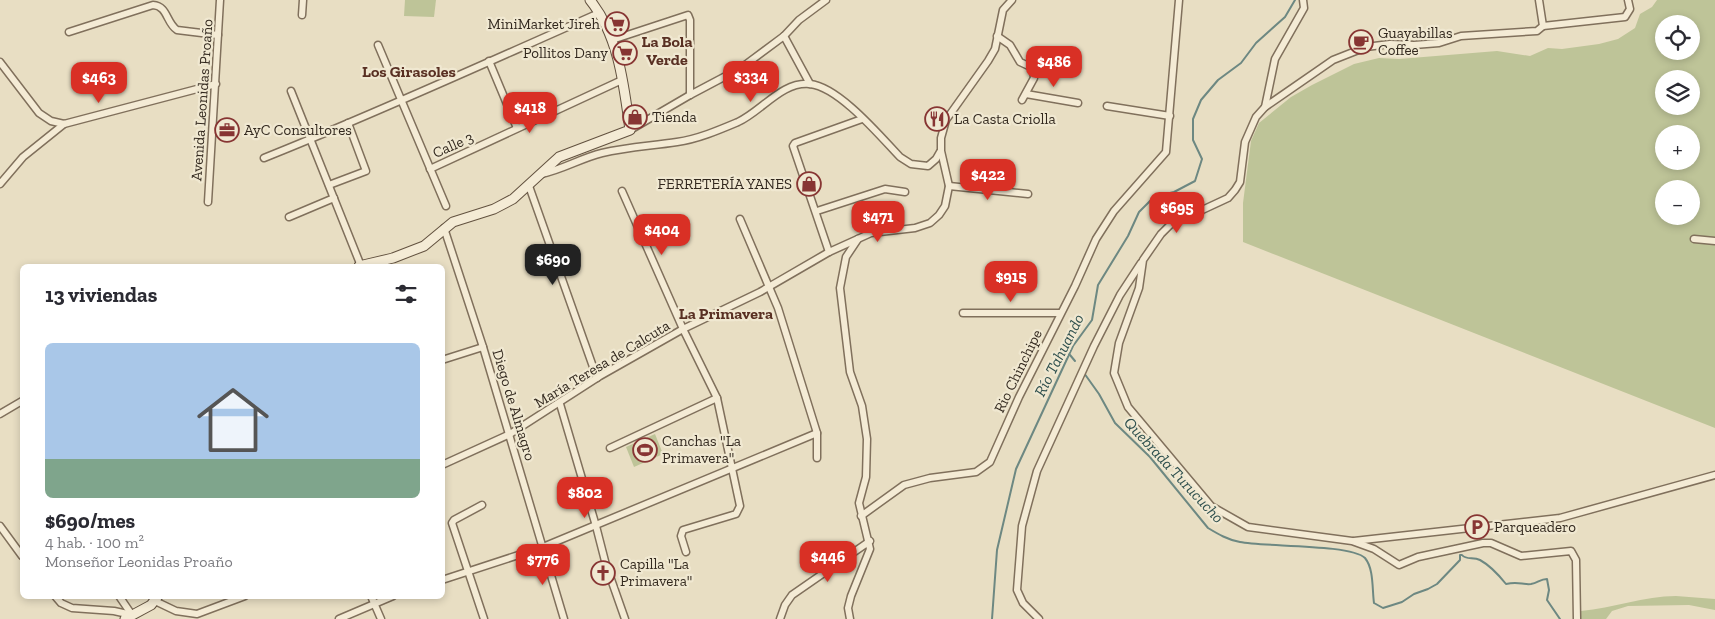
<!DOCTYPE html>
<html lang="es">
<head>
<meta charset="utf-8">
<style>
  :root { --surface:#fff; --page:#f7f7f7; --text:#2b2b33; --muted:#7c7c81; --line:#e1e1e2; --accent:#d93025 }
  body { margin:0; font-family:"Zilla Slab",serif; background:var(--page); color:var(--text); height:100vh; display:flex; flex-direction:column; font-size:19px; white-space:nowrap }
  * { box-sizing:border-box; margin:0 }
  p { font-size:16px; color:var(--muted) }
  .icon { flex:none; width:28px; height:28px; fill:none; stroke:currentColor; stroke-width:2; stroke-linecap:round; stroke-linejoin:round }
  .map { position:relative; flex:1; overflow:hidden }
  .drawer { position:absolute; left:20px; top:264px; width:425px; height:335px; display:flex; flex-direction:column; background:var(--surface); border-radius:8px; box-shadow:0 2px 8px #0003 }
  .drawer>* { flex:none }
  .fabs { position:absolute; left:1655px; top:15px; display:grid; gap:10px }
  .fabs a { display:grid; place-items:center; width:45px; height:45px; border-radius:50%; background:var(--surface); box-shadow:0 2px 8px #0003; font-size:25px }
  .price { position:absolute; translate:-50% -42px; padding:0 11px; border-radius:10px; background:var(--accent); color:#fff; font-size:16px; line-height:32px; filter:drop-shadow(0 1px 2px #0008) }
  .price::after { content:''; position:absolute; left:50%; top:30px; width:15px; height:11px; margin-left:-8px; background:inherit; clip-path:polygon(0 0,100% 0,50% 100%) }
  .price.current { background:#222; color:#fff }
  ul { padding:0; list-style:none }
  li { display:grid; align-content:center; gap:10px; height:265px; padding:0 25px }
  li+li { border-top:1px solid var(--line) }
  li span { display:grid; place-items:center; height:155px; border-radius:8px; color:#555 }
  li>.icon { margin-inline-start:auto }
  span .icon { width:90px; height:90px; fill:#fffc; stroke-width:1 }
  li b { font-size:21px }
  h2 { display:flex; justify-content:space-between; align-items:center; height:60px; padding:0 25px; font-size:21px }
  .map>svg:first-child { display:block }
</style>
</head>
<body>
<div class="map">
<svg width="1715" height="619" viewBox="0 0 1715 619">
  <rect width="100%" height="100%" fill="#e8dec3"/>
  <g fill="#bec498" fill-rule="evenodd">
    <polygon points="405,0 436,0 434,17 404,16"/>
    <path d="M1657 0H1715V428L1243 242V203L1251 141 1259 123 1291 97 1312 85 1354 64 1379 58 1399 59 1497 51 1530 56 1548 48 1562 49 1599 44 1618 39 1635 28 1640 14 1652 7ZM1664 24H1691V51H1664ZM1664 79H1691V106H1664ZM1664 134H1691V161H1664ZM1664 189H1691V216H1664Z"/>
    <polygon points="655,434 663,454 634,467 626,447"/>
    <path d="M1676 596 1715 599V610L1689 605 1628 606 1612 611 1606 619H1578L1581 611C1613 608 1644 596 1676 596Z"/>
  </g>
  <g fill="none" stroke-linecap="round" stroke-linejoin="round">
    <g stroke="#6d8882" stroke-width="2">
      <polyline points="1070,355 1075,361"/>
      <path d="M1084 373 1099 394 1115 423 1150 457 1208 528C1218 534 1228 540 1240 542 1264 547 1351 544 1365 558 1374 569 1372 589 1374 603L1383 608 1402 602 1414 594 1428 589 1437 584 1460 560V555H1462C1466 560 1473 557 1480 560 1491 566 1498 574 1506 584 1519 581 1522 585 1531 584 1538 583 1540 579 1547 579L1549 590 1547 600 1560 619"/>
      <polyline points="992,619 997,550 1016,469 1073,346 1092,320 1098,285 1128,236 1139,212 1154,197 1174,192 1195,181 1202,159 1193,140 1193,119 1201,100 1218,80 1241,63 1256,43 1285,17 1295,0"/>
    </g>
    <g stroke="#80705c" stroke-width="9">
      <g id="minor">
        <polyline points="1539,0 1543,26 1537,31 1461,36 1439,43 1414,45 1390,44 1366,47 1333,60 1265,107 1256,117 1245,142 1240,182 1235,190 1228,198 1170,225 1161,234 1143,260 1139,288 1119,343 1114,373 1128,407 1211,506 1248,527 1352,541 1374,549 1399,565 1418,557 1483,543 1491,543 1521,556 1571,551 1576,560 1577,619"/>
        <polyline points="302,15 303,0"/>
        <polyline points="1543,26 1625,17 1630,9 1628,0"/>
        <path d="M69 32 153 5C168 6 166 23 177 30L218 35"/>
        <polyline points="784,36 810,84"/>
        <polyline points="997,36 1010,45 1020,62 1033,68 1034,78 1022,100"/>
        <polyline points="612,40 688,15 690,20 690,95"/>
        <polyline points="378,45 446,206"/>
        <polyline points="489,61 517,128"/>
        <polyline points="0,62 39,113 51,121 64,124 216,84"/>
        <polyline points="291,91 361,266"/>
        <polyline points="1026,94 1078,103"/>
        <polyline points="1107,106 1170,116"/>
        <polyline points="1265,107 1275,59 1304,8 1303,0"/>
        <polyline points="630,130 690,95 741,68 784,36 799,20 826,0"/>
        <path d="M264 158C377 113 488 62 599 13"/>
        <polyline points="430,169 622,80"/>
        <path d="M541 174C562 170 581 158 602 153 628 147 651 146 677 142 698 139 719 130 738 122 762 111 782 81 810 84 839 87 880 136 900 157L911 164 928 166 936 159 940 152"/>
        <polyline points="0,184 23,157 64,124"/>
        <polyline points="329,185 366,171 348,123"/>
        <polyline points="529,186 597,378"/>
        <polyline points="949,186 1028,194"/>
        <polyline points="622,191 683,329 717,398 740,506 736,514 683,530 681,536 686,552"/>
        <polyline points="208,202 220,0"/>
        <polyline points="817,211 885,189 905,192"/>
        <polyline points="289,217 334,198"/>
        <polyline points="740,219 778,308 817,433 817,458"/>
        <polyline points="444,228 483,347 564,619"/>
        <polyline points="1694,239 1715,241"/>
        <polyline points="829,252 793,146 795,143 862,119"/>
        <polyline points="963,313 1060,313"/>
        <polyline points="442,360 483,347"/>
        <polyline points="560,404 596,526 606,565 625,619"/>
        <polyline points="0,414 22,401"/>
        <polyline points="610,448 717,398"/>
        <polyline points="442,465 510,434 600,376 683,329 760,292 829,252 871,233 915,228 930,223 939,215 945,206 949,186 941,151 941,138 946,120 988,61 995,49 1003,10 1012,0"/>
        <polyline points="482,505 454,520 452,523 484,619"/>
        <polyline points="861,516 904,485 930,478 976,472 990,462 1019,397 1075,286 1096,239 1114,211 1166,152 1179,0"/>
        <polyline points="0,526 22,556"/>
        <polyline points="1354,541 1560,518 1715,475"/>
        <polyline points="442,580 543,547 817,433"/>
        <polyline points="55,596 61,603 72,608 114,611 132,615"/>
        <polyline points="119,596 132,615"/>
        <polyline points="371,596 381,619"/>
        <polyline points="155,601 176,611 197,614 245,596"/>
        <polyline points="339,619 393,596"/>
        <polyline points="780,619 785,605 792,595 870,541"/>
        <polyline points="850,619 848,608 851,596 870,549 859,503 866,477 867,439 862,406 850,372 840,288 846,257 858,239"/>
        <polyline points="1039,619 1023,603 1017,590 1022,526 1037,471 1094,346 1120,295 1141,263"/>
      </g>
    </g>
    <g stroke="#62513f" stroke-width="11">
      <g id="secondary">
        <path d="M359 266 393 258 424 246 453 222 494 209 513 199 559 157 630 130C624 86 619 36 590 0"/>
        <polyline points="125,619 151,605 158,596"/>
      </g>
    </g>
    <use href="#minor" stroke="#f4ebd5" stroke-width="6"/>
    <use href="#secondary" stroke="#f4ebd5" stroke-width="9"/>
  </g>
  <defs>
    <g id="supermarket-ring" transform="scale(1.25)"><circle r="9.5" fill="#f0e8d1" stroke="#873533" stroke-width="1.5"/><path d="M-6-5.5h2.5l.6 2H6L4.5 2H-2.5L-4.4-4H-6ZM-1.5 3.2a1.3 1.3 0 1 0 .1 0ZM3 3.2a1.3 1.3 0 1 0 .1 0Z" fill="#873533"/></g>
    <g id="cafe-ring" transform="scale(1.25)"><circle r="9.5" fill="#f0e8d1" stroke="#873533" stroke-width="1.5"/><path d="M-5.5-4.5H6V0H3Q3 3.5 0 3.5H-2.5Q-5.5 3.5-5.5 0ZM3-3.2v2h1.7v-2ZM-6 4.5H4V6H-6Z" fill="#873533"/></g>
    <g id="shop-ring" transform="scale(1.25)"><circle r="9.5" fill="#f0e8d1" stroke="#873533" stroke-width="1.5"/><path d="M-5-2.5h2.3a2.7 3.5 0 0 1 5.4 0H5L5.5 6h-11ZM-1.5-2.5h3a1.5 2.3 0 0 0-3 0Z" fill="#873533"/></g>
    <g id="restaurant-ring" transform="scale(1.25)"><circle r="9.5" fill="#f0e8d1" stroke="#873533" stroke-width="1.5"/><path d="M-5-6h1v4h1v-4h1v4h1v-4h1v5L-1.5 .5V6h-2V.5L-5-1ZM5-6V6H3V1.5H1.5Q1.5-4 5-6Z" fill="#873533"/></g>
    <g id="office-ring" transform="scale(1.25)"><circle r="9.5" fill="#f0e8d1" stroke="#873533" stroke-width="1.5"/><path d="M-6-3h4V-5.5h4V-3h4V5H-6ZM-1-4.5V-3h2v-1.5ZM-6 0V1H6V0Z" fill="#873533"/></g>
    <g id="stadium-ring" transform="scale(1.25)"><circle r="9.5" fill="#f0e8d1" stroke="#873533" stroke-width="1.5"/><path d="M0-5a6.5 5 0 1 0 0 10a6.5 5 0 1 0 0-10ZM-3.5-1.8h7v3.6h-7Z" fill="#873533"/></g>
    <g id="parking-ring" transform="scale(1.25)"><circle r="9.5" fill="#f0e8d1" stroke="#873533" stroke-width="1.5"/><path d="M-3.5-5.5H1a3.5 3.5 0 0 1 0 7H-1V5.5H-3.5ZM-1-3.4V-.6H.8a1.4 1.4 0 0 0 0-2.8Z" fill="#873533"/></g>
    <g id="church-ring" transform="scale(1.25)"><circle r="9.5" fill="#f0e8d1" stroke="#873533" stroke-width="1.5"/><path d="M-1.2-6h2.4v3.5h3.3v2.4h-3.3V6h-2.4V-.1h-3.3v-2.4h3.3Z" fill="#873533"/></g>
  </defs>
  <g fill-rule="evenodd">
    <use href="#supermarket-ring" x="617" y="24"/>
    <use href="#cafe-ring" x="1361" y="42"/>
    <use href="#supermarket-ring" x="625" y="53"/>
    <use href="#shop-ring" x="635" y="117"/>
    <use href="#restaurant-ring" x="937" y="119"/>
    <use href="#office-ring" x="227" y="130"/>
    <use href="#shop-ring" x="809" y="184"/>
    <use href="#stadium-ring" x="645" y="450"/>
    <use href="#parking-ring" x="1477" y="527"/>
    <use href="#church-ring" x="603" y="573"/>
  </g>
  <g text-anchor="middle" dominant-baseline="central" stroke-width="4.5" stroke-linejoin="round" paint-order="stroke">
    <g font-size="15" fill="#32281e" stroke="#f0e8d1" text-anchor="start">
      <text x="600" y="24" text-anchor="end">MiniMarket Jireh</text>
      <text x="1378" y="33">Guayabillas<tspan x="1378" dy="17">Coffee</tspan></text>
      <text x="608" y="53" text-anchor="end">Pollitos Dany</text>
      <text x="652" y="117">Tienda</text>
      <text x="954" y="119">La Casta Criolla</text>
      <text x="244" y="130">AyC Consultores</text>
      <text x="792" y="184" text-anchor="end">FERRETERÍA YANES</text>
      <text x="662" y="441">Canchas "La<tspan x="662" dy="17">Primavera"</tspan></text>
      <text x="1494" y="527">Parqueadero</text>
      <text x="620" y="564">Capilla "La<tspan x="620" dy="17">Primavera"</tspan></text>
    </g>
    <g font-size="15" fill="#32281e" stroke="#f0e8d1">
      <text transform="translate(202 100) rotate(-86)">Avenida Leonidas Proaño</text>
      <text transform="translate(453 145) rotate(-24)">Calle 3</text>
      <text transform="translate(602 364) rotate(-31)">María Teresa de Calcuta</text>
      <text transform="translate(1018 371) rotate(-64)">Rio Chinchipe</text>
      <text transform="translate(514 405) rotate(73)">Diego de Almagro</text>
    </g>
    <g font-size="16" font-weight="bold" fill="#593023" stroke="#f0e8d1">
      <text x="667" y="41">La Bola<tspan x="667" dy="18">Verde</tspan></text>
      <text x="409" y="71">Los Girasoles</text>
      <text x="726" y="313">La Primavera</text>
    </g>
    <g font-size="16" font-style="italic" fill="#2f504e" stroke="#f0e8d1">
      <text transform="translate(1059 355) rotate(-63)">Río Tahuando</text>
      <text transform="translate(1174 470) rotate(47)">Quebrada Turucucho</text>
    </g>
  </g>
</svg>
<div class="fabs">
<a><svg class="icon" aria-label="locate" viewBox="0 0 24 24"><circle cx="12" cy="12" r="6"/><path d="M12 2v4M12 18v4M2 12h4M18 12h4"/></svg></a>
<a><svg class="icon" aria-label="layers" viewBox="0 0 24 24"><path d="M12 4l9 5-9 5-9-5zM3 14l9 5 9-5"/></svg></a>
<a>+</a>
<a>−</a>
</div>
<b class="price" style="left:1054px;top:88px">$486</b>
<b class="price" style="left:751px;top:103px">$334</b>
<b class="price" style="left:99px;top:104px">$463</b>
<b class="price" style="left:530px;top:134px">$418</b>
<b class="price" style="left:988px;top:201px">$422</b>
<b class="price" style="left:1177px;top:234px">$695</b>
<b class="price" style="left:878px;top:243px">$471</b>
<b class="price" style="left:662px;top:256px">$404</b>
<b class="price current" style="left:553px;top:286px">$690</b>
<b class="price" style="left:1011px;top:303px">$915</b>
<b class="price" style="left:585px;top:519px">$802</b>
<b class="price" style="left:828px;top:583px">$446</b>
<b class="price" style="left:543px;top:586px">$776</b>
<section class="drawer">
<h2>13 viviendas<svg class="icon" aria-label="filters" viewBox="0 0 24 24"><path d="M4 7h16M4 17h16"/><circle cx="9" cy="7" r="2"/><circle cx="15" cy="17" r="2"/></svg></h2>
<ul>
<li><span style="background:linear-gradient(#a9c7e8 75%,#7fa58c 0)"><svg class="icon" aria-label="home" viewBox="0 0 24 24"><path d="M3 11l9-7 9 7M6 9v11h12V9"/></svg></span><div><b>$690/mes</b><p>4 hab. · 100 m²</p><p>Monseñor Leonidas Proaño</p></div></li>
</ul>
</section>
</div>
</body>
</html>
